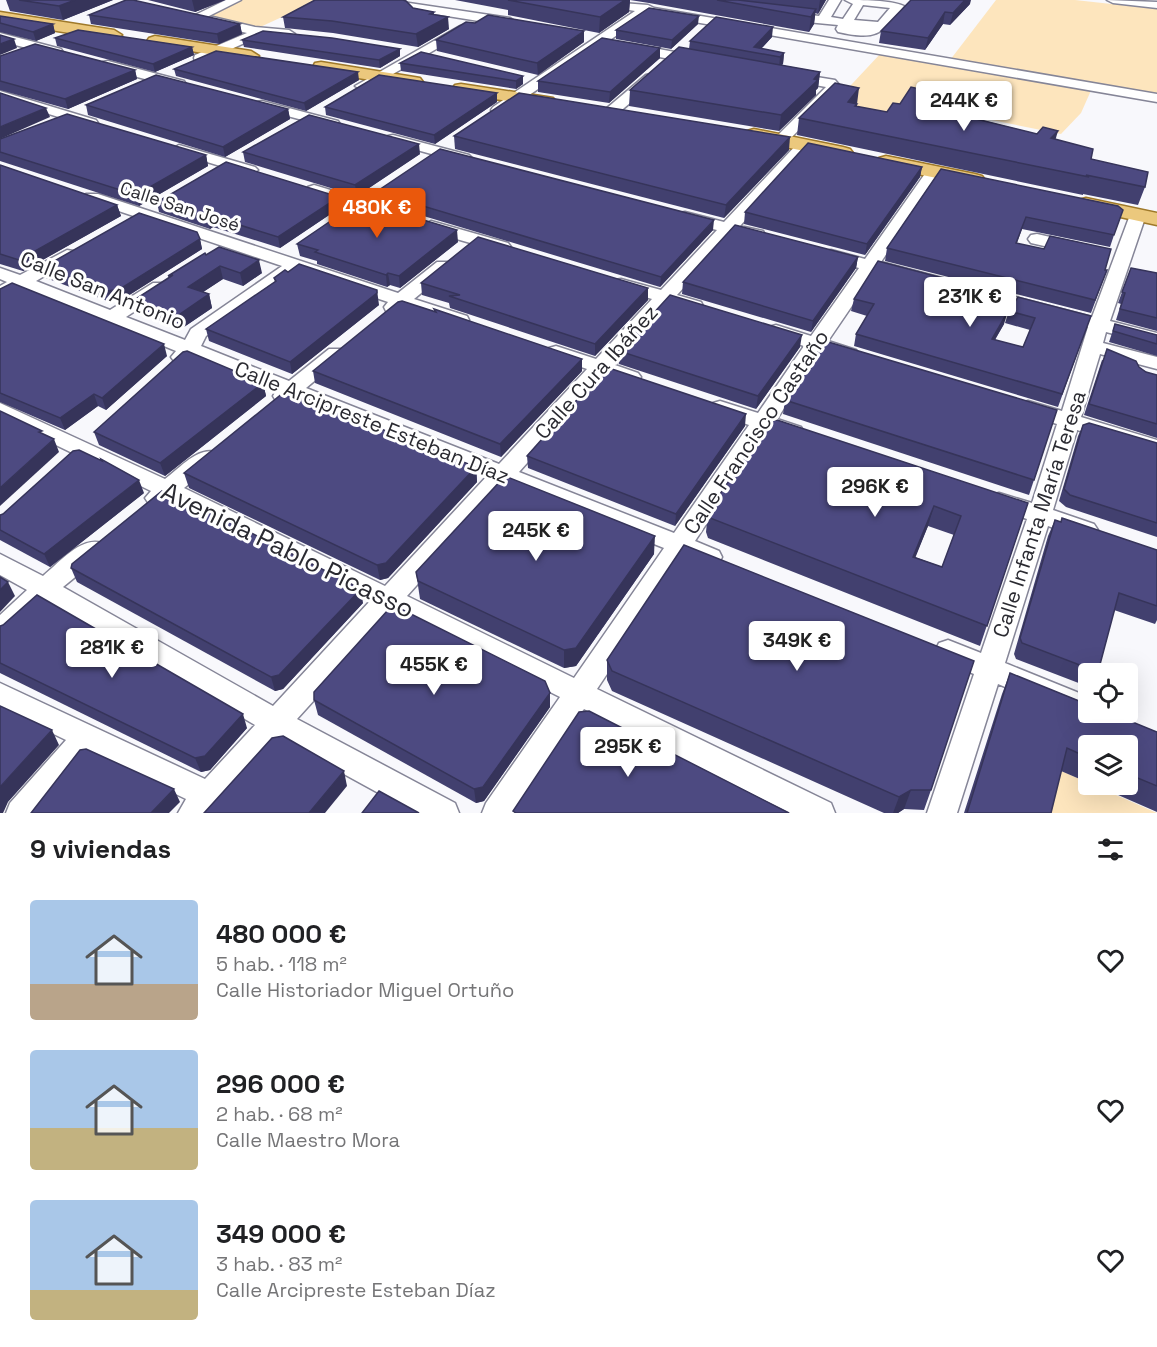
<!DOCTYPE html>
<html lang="es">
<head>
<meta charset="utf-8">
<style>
  :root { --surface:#fff; --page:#f2f2f2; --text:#202124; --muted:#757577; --accent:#ea580c }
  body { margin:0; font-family:"Space Grotesk",sans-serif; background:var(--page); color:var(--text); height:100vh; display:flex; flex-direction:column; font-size:22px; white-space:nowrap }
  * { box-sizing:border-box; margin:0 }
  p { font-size:20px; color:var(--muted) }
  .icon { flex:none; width:33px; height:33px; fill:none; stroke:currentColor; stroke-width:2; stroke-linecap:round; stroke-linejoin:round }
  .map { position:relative; height:813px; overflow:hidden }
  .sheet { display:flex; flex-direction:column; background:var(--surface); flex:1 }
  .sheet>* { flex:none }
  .tools { position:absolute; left:1078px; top:663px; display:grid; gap:12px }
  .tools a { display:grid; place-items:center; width:60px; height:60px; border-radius:6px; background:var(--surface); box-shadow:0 6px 24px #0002; font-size:30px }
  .price { position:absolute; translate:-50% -51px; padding:0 14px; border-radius:6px; background:#fff; color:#222; font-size:20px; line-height:39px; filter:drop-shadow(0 2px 3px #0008) }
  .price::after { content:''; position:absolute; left:50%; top:36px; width:18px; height:14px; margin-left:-9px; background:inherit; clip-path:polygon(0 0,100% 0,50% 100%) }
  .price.on { background:var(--accent); color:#fff }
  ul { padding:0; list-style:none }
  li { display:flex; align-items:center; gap:18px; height:150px; padding:0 30px }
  li span { display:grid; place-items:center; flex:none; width:168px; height:120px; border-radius:6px; color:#555 }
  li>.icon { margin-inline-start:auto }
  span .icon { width:72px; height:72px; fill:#fffc; stroke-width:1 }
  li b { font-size:26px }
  h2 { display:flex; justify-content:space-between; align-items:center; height:72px; padding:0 30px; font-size:26px }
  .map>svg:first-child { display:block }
</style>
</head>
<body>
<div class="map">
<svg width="1157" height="813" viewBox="0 0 1157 813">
  <rect width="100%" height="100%" fill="#f8f8fc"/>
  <g fill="#fde5bd">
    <polygon points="241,0 319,0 258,28 206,17"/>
    <polygon points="996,0 1075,0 1157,9 1157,96 1093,86 1081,113 1061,134 902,102 884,129 837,100 881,53 947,64"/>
    <polygon points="1057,769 1157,813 1046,813"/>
  </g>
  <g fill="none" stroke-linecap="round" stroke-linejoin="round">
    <g stroke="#858597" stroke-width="3">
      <g id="minor">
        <polygon points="226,0 241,0 201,20 197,21 191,17"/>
        <polygon points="360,0 389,0 510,18 516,22 510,26 366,3"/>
        <polygon points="583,0 648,5 654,8 1157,94 1157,102 648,14 503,113 493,113 491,110 493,107 635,11 589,3"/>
        <path d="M829 0H841L831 17 843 19 853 4 845 0C862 0 891 0 904 6 881 36 875 40 838 32L836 29 838 25 786 20 780 16 786 12 819 16ZM863 5 890 8 878 22 854 20Z"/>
        <polygon points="1107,0 1157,2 1157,8 1113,3"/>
        <polygon points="213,17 255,27 289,30 295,34 289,38 262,35 205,61 195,61 194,58 195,55 247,33 209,24 207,21"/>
        <polygon points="460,26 464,27 464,33 367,89 362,90 355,86"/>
        <polygon points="0,33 61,49 63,52 57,56 0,41"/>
        <polygon points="632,44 696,56 702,60 696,64 628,51 626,48"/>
        <polygon points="108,61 184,81 186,84 179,88 103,68 102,65 103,62"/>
        <polygon points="792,73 835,80 841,87 786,143 776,143 774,140 776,137 826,87 787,80 785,77 787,74"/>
        <polygon points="651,74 658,78 656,81 617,114 607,114 605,111 607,108 646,75"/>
        <polygon points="0,91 96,120 98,123 91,127 0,99"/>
        <polygon points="262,101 338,121 340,124 333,128 257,108 255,105 257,102"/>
        <polygon points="393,135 469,155 472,158 464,163 388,142 386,139 388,136"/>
        <path d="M804 141 809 142 811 145 809 148 740 226 763 231 765 235 763 239 757 240 732 234 677 295 701 302 703 306 701 310 694 312 669 304 615 365 638 373 641 377 638 381 631 383 606 375 519 472 674 533 749 425 713 413 709 408 713 403 720 401 758 413 804 346 769 335 766 331 769 327 776 325 811 336 859 268 825 259 822 255 825 251 831 250 865 259 929 168H939L942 171 881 262 1092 317 1130 215 1138 210 1144 212 1146 215 1110 321 1157 333V345L1106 332 1103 343 1157 357V369L1100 354 1081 417 1157 440V454L1077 430 1053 510 1094 524 1098 530 1094 536 1086 539 1048 526 1005 663 1089 697V712H1101L1099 717 1089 721 998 684 957 813H927L974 674 939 659 935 651 939 643 948 640 981 653 1027 519 991 507 987 501 991 495 999 493 1032 503 1057 424 1021 413 1017 408 1021 403 1028 401 1062 411 1088 327 875 272 828 341 856 350 859 354 856 358 849 360 821 352 777 419 801 427 804 432 801 437 793 439 768 431 695 541 719 551 722 557 719 563 710 566 685 557 597 689 831 803 835 813H790L584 709 514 813H482L486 803 560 697 393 613 297 719 455 803 459 813H415L280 739 213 813H178L186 799 91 753 40 813H6L10 803 66 740 0 708V683L205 779 255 725 47 602 9 638 0 641V615L27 590 0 575V554L43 576C59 563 81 536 102 543L105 549 102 555 63 587 273 706 370 601 170 500 157 506 149 504 145 498 151 491 0 418V403L165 479C180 468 197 447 216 452L219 457 216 462 184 488 385 586 487 476 293 398 283 402 276 401 273 396 276 391 192 357 181 363 174 361 171 357 176 351 23 288 0 300V286L7 282 0 279V268L20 275 67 250 73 251 76 255 73 259 36 281 110 310 153 283H165L168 287 165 291 126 317 185 340 191 329 282 266 86 200 84 197 86 194H98L398 293 437 262H449L452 266 449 270 414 299 467 316 469 320 467 324H453L404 307 393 313 386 311 384 307 388 302 297 271 206 336 201 346 289 381 329 349H343L346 353 343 357 306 388 499 464 587 369 549 356 546 352 549 348 556 346 596 359 652 299 615 288 612 284 615 280 621 279 661 290 717 230 679 221 677 217 679 213 685 212 724 222 799 142ZM507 485 664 548 574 678 407 596Z"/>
        <polygon points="179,145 255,167 258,170 250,175 174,152 172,149"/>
        <polygon points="314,185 390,208 392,211 384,216 308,193 306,190 308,187"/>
        <polygon points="431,221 508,243 511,247 508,251 502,252 425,230 423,226"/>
        <polygon points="1037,234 1081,244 1084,248 1081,252 1075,253 1031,243 1028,239 1031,235"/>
      </g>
    </g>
    <g stroke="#9f792a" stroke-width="3">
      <g id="major">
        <polygon points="0,12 114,30 122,35 114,40 0,22"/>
        <polygon points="155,36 251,51 259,56 251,61 149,44 147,41 149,38"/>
        <polygon points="321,62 414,77 420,78 423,82 420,86 414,87 315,71 313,67 315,63"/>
        <polygon points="461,84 547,97 553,98 556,102 553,106 547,107 455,93 452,89 455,85"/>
        <polygon points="754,129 843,147 850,149 853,153 850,157 843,159 747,139 745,135 747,131"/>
        <polygon points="886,156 975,174 982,176 985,180 982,184 975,186 879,166 876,162 879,158"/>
        <polygon points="1086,198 1157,213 1157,225 1079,208 1076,204 1079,200"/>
      </g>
    </g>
    <use href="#minor" fill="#fff" fill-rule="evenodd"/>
    <use href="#major" fill="#ebc87d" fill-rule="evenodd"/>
  </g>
  <g fill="#42406f" fill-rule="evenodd">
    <polygon points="6,0 113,0 63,20 10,11"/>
    <polygon points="148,0 225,0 195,12"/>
    <polygon points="455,0 826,0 818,14 815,13 814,24 809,32 649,3 630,0 629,12 599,33 508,15 508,10"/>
    <polygon points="970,4 950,25 943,24 925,50 879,43 881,31"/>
    <polygon points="413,8 434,12 434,15 449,29 418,47 333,33 285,28 283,17"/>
    <polygon points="89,15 240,24 242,34 219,44 91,24"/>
    <polygon points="0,16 53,24 55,33 36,41 0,32"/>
    <polygon points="698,24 671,49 616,39 616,30"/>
    <polygon points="772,37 761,49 784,53 783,64 781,65 820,72 818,88 816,90 816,95 779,131 629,106 630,90 689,49 690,41"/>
    <polygon points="55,38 192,47 194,55 155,72 57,46"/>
    <polygon points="242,40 400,56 380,68 244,47"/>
    <polygon points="436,40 584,42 538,75 437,51"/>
    <polygon points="660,48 660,58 609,103 538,92 538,81"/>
    <polygon points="0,56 135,70 137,79 68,109 0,90"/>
    <polygon points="400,63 523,76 523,84 516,89 401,71"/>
    <polygon points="174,69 359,80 306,111 176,76"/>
    <polygon points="497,93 497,102 435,144 326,115 325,107"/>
    <polygon points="857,104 857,107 887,112 978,119 1056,139 1091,159 1145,187 1138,205 1083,194 1083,195 797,135 799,118"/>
    <polygon points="86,105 288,109 290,119 225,157 88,115"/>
    <polygon points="454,136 789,150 724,218 455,149"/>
    <polygon points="0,139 206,155 208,166 139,206 0,161"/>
    <polygon points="243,152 420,154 357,196 245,162"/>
    <polygon points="0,165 117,205 121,216 23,271 0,264"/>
    <polygon points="922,167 920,177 865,255 744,224 745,212"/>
    <polygon points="941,169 1114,235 1110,247 1022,229 1017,243 1105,270 1107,270 1091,313 885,261 887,248"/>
    <polygon points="376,192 713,230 660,287 377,202"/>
    <polygon points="157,202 341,207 280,248 213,227 210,229 159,212"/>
    <polygon points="200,239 202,249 123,299 110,302 46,278 42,268"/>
    <polygon points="458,242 400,288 390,285 387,287 317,264 317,261 300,256 297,244"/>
    <polygon points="206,255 262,273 243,286 223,279 203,292 209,294 212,308 181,329 138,313 134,300"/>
    <polygon points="858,257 856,268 811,332 682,294 683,282"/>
    <polygon points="1131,268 1157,273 1157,331 1116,320 1121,304 1118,303"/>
    <polygon points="288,272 379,305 292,374 209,341 206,329 275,282 274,278"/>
    <polygon points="421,283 648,300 595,356 450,308 449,303 422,295"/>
    <polygon points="0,289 167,356 106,410 98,406 65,430 0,402"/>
    <polygon points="955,294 948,308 1004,324 995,340 1023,347 1030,330 1005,323 1009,311 1091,316 1058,407 854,346 856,334 867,316 851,311 854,299"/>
    <polygon points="434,309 582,371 501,457 315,383 313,371 434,312"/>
    <polygon points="1115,324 1157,335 1157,356 1109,342"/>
    <polygon points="800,347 756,409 619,364 619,351"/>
    <polygon points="1102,360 1139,367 1146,372 1157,375 1157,438 1084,415"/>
    <polygon points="263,383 266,396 165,476 99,445 94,432"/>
    <polygon points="785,400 1057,410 1029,495 783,414"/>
    <polygon points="1083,425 1157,443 1157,537 1066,507 1059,501 1078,436"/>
    <polygon points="745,426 675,526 528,468 527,456"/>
    <polygon points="476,467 477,482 388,578 380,580 189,488 184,473"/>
    <polygon points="144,493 50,567 0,540 0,515"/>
    <path d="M1028 503 980 646 708 538 706 532 708 512ZM928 526 954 535 942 567 915 557Z"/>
    <polygon points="1055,520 1157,550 1157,620 1155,624 1114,610 1098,672 1097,674 1089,674 1089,687 1016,659 1014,654 1048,536"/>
    <polygon points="654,554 576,666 564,668 420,599 416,572"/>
    <polygon points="71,568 363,603 283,689 275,691 77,582"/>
    <polygon points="0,626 247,728 210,770 201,772 0,673"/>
    <polygon points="607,660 931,790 924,810 904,809 898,813 884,813 612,691 607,680"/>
    <polygon points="1010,673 1157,732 1157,812 1093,784 1128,784 1128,746 1089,746 1089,783 1061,771 1051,813 964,813 1002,694"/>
    <polygon points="314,700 550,707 484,801 476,803 318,715"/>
  </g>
  <g fill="#36345a">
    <polygon points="75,0 113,0 63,20 59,6"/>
    <polygon points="192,0 225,0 195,12"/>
    <polygon points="625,0 630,0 629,12 599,33 600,17"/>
    <polygon points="820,0 826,0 818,14"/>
    <polygon points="965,0 971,0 970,4 950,25 953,13"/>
    <polygon points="816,9 814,24 809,32 811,17"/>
    <polygon points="945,12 943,24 925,50 928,38"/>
    <polygon points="699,16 698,24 671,49 672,40"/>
    <polygon points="448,17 449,29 418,47 416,34"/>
    <polygon points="53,24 55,33 36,41 33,32"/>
    <polygon points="240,24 242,34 219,44 217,34"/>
    <polygon points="773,27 772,37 757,53 754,47"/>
    <polygon points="584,31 584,42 538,75 537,63"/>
    <polygon points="14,39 17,48 0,55 0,44"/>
    <polygon points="192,47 194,55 155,72 153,64"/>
    <polygon points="660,48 660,58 609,103 610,92"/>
    <polygon points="400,49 400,56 380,68 379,60"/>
    <polygon points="784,53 783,64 779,68 780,57"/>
    <polygon points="135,70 137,79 68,109 65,99"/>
    <polygon points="358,72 359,80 306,111 304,103"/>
    <polygon points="820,72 818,88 816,90 816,95 779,131 781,115"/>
    <polygon points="523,76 523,84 516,89 516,81"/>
    <polygon points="859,88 855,120 848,102"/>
    <polygon points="497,93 497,102 435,144 434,135"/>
    <polygon points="982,103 978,119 972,118"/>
    <polygon points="46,108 50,117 0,139 0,127"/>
    <polygon points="288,109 290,119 225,157 223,147"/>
    <polygon points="1058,131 1053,148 1051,138"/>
    <polygon points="790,137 789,150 724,218 726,205"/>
    <polygon points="419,144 420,154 357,196 355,185"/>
    <polygon points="206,155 208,166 139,206 136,195"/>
    <polygon points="922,167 920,177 865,255 867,244"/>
    <polygon points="339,197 341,207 280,248 278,237"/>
    <polygon points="117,205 121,216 23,271 19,260"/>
    <polygon points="211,216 213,227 210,229 207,219"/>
    <polygon points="714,220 713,230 660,287 661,277"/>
    <polygon points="457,230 458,242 400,288 399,276"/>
    <polygon points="200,239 202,249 123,299 110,302 107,291"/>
    <polygon points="858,257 856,268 811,332 813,321"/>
    <polygon points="259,260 262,273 243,286 240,273"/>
    <polygon points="220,266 223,279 191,300 188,287"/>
    <polygon points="388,273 390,285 387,287 386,275"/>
    <polygon points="958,282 955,294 942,320 945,307"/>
    <polygon points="648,288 648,300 595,356 595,344"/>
    <polygon points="377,290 379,305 292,374 290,362"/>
    <polygon points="209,294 212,308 181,329 177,316"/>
    <polygon points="1008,311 1004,324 988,351 992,339"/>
    <polygon points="802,335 800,347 756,409 758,396"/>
    <polygon points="164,344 167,356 106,410 102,398"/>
    <polygon points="582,359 582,371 501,457 500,444"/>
    <polygon points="263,383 266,396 165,476 160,463"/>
    <polygon points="94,394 98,406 65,430 60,418"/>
    <polygon points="746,414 745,426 675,526 676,514"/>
    <polygon points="54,439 59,452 0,506 0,488"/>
    <polygon points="476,467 477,482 388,578 380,580 377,565"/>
    <polygon points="139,480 144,493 50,567 44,554"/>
    <polygon points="934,506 928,526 908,576 913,557"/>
    <polygon points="655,536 654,554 576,666 564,668 564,650"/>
    <polygon points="8,582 15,596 0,612 0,590"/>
    <polygon points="361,589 363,603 283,689 275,691 271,677"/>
    <polygon points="550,693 550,707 484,801 476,803 474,789"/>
    <polygon points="243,714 247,728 210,770 201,772 195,758"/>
    <polygon points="52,730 59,745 8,802 4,811 3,813 0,813 0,787"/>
    <polygon points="344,771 347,786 325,813 309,813"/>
    <polygon points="174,789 180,802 169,813 151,813"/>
    <polygon points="911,790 904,809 898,813 893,813 899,797"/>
  </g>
  <g fill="#4d4a81" stroke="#36345a" stroke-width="1.5" fill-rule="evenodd">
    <polygon points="19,0 75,0 59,6"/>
    <polygon points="126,0 133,0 240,24 217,34 89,15"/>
    <polygon points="315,0 403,0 406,1 413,8 434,12 430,14 448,17 416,34 332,21 283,17"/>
    <polygon points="508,0 625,0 600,17"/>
    <polygon points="717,0 738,0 816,9 811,17"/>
    <polygon points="911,0 965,0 953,13 945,12 928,38 881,31"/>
    <polygon points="649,8 699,16 672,40 616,30"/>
    <polygon points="488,15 584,31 537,63 436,40 466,22 475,23"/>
    <polygon points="0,16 53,24 33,32 0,23"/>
    <polygon points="716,17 773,27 754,47 784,53 780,57 690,41"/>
    <polygon points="78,30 192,47 153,64 55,38"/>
    <polygon points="263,31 332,38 400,49 379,60 242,40"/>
    <polygon points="0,35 14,39 0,44"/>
    <polygon points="602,38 660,48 610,92 538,81"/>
    <polygon points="35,44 135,70 65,99 0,81 0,56"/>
    <polygon points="679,47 820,72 814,79 818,80 781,115 630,90"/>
    <polygon points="216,51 358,72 304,103 174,69"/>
    <polygon points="421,52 523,76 516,81 400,63"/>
    <polygon points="156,75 288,109 223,147 86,105"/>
    <polygon points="379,75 497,93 434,135 325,107"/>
    <polygon points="835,83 859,88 848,102 857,104 855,106 887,112 893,103 900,104 911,87 982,103 972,118 1037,134 1043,127 1058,131 1051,138 1093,149 1091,159 1148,172 1145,187 1086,175 1089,177 799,118"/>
    <polygon points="0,93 46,108 0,127"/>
    <polygon points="519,93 790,137 726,205 454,136"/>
    <polygon points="67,114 206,155 136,195 0,152 0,139"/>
    <polygon points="309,115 419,144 355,185 243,152"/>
    <polygon points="808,143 922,167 867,244 745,212"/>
    <polygon points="440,149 714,220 661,277 376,192"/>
    <polygon points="226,162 339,197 278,237 211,216 207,219 157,202"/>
    <polygon points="0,165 117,205 19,260 0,254"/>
    <polygon points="941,169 1118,206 1123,210 1114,235 1026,217 1016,243 1044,249 1050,236 1111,249 1105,270 1107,270 1095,300 887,248"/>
    <polygon points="360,201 457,230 399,276 388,273 386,275 315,252 318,250 297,244"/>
    <polygon points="139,213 197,232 200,239 120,289 107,291 42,268"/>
    <polygon points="735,225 858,257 813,321 683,282"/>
    <polygon points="478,237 648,288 595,344 449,296 460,295 421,283"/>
    <polygon points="219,247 259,260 240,273 220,266 188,287 209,294 177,316 134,300 173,275 168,276 205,253 206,255"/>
    <polygon points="878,261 958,282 945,307 966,313 981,304 1008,311 992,339 1023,347 1035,318 1009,311 1018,297 1091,316 1062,394 856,334 874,304 854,299"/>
    <polygon points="299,264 377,290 377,293 290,362 206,329 276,281 274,278 285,270 288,272"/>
    <polygon points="1131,268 1157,273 1157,318 1120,309 1125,293 1122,292"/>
    <polygon points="12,283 164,344 102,398 94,394 60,418 0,393 0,289"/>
    <polygon points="670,295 802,335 758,396 619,351"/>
    <polygon points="402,301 436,312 434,309 582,359 500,444 313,371 398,302"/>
    <polygon points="1115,324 1157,335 1157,344 1113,331"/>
    <polygon points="825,341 1057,410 1034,480 785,400"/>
    <polygon points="1107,349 1136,361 1139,367 1146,372 1157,375 1157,424 1089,404"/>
    <polygon points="187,351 263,383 160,463 94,432 183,352"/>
    <polygon points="606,367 746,414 676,514 527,456"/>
    <polygon points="289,392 476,467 386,563 377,565 184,473 283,393"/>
    <polygon points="0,411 42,431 39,432 54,439 0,488"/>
    <path d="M777 420 1028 503 987 626 710 518 708 512 769 421ZM934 506 961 516 942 567 913 557Z"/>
    <polygon points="1089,423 1157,443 1157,523 1070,495 1064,489 1083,425"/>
    <polygon points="79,450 102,461 101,459 139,480 44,554 0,530 0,515 3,514 73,451"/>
    <polygon points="505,476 655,536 576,648 564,650 418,581 416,572"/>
    <polygon points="162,491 183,501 183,498 361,589 279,675 271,677 71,568 72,564"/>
    <polygon points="1062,518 1157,550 1157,606 1119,593 1098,672 1022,643 1020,638 1055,520 1061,522"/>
    <polygon points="684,545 974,661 931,790 911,790 899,797 612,671 607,660"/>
    <polygon points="0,577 8,582 0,590"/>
    <polygon points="37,595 243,714 205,756 195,758 0,663 0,626 3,625"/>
    <polygon points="399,608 545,681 550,693 483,787 474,789 314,700 314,692 388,610"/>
    <polygon points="1010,673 1089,705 1089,712 1108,712 1157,732 1157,786 1128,774 1128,746 1089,746 1089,758 1067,748 1051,813 967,813"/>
    <polygon points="0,706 52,730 0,787"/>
    <polygon points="589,711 789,813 516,813 513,811 579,712"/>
    <polygon points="283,736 344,771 309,813 204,813 272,738"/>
    <polygon points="86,749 174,789 151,813 31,813 80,750"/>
    <polygon points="379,791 419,813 362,813"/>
  </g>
  <g text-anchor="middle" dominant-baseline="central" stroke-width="6" stroke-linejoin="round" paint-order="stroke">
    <g font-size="18" fill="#2a2a31" stroke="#fff">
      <text transform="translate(180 206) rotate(18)">Calle San José</text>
    </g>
    <g font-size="21" fill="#2a2a31" stroke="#fff">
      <text transform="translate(103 290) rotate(22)">Calle San Antonio</text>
      <text transform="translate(596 372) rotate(-48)">Calle Cura Ibáñez</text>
      <text transform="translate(372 422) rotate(22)">Calle Arcipreste Esteban Díaz</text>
      <text transform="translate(756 432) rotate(-56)">Calle Francisco Castaño</text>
      <text transform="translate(1039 514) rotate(-72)">Calle Infanta María Teresa</text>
    </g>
    <g font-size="26" fill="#2a2a31" stroke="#fff">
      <text transform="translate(288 550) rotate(26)">Avenida Pablo Picasso</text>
    </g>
  </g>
</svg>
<div class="tools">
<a><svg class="icon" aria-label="locate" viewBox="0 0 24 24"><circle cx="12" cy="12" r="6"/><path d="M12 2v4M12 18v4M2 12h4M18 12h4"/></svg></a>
<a><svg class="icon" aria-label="layers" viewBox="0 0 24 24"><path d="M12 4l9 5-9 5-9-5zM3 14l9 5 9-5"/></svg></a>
</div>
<b class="price" style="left:964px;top:132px">244K €</b>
<b class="price on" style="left:377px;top:239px">480K €</b>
<b class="price" style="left:970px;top:328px">231K €</b>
<b class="price" style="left:875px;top:518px">296K €</b>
<b class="price" style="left:536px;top:562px">245K €</b>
<b class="price" style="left:797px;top:672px">349K €</b>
<b class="price" style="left:112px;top:679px">281K €</b>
<b class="price" style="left:434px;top:696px">455K €</b>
<b class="price" style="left:628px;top:778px">295K €</b>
</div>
<section class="sheet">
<h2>9 viviendas<svg class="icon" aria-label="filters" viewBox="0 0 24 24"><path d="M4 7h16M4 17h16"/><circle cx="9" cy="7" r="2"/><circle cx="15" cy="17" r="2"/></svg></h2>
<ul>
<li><span style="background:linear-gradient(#a9c7e8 70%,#b9a48a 0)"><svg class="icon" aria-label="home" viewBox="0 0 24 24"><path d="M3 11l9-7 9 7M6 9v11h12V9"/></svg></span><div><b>480 000 €</b><p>5 hab. · 118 m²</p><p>Calle Historiador Miguel Ortuño</p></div><svg class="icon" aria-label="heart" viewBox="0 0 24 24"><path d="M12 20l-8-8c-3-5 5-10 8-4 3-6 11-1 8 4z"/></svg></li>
<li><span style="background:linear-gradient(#a9c7e8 65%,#c2b280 0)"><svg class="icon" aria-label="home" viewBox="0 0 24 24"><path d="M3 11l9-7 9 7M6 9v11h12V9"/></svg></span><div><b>296 000 €</b><p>2 hab. · 68 m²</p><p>Calle Maestro Mora</p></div><svg class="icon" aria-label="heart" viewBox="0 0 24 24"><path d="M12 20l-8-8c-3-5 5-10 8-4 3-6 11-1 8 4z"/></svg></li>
<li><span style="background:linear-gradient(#a9c7e8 75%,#c2b280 0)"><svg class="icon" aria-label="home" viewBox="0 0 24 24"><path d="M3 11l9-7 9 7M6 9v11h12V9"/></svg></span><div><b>349 000 €</b><p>3 hab. · 83 m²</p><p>Calle Arcipreste Esteban Díaz</p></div><svg class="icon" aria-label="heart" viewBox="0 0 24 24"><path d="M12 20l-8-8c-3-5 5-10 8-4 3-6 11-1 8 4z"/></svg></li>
</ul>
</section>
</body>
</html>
